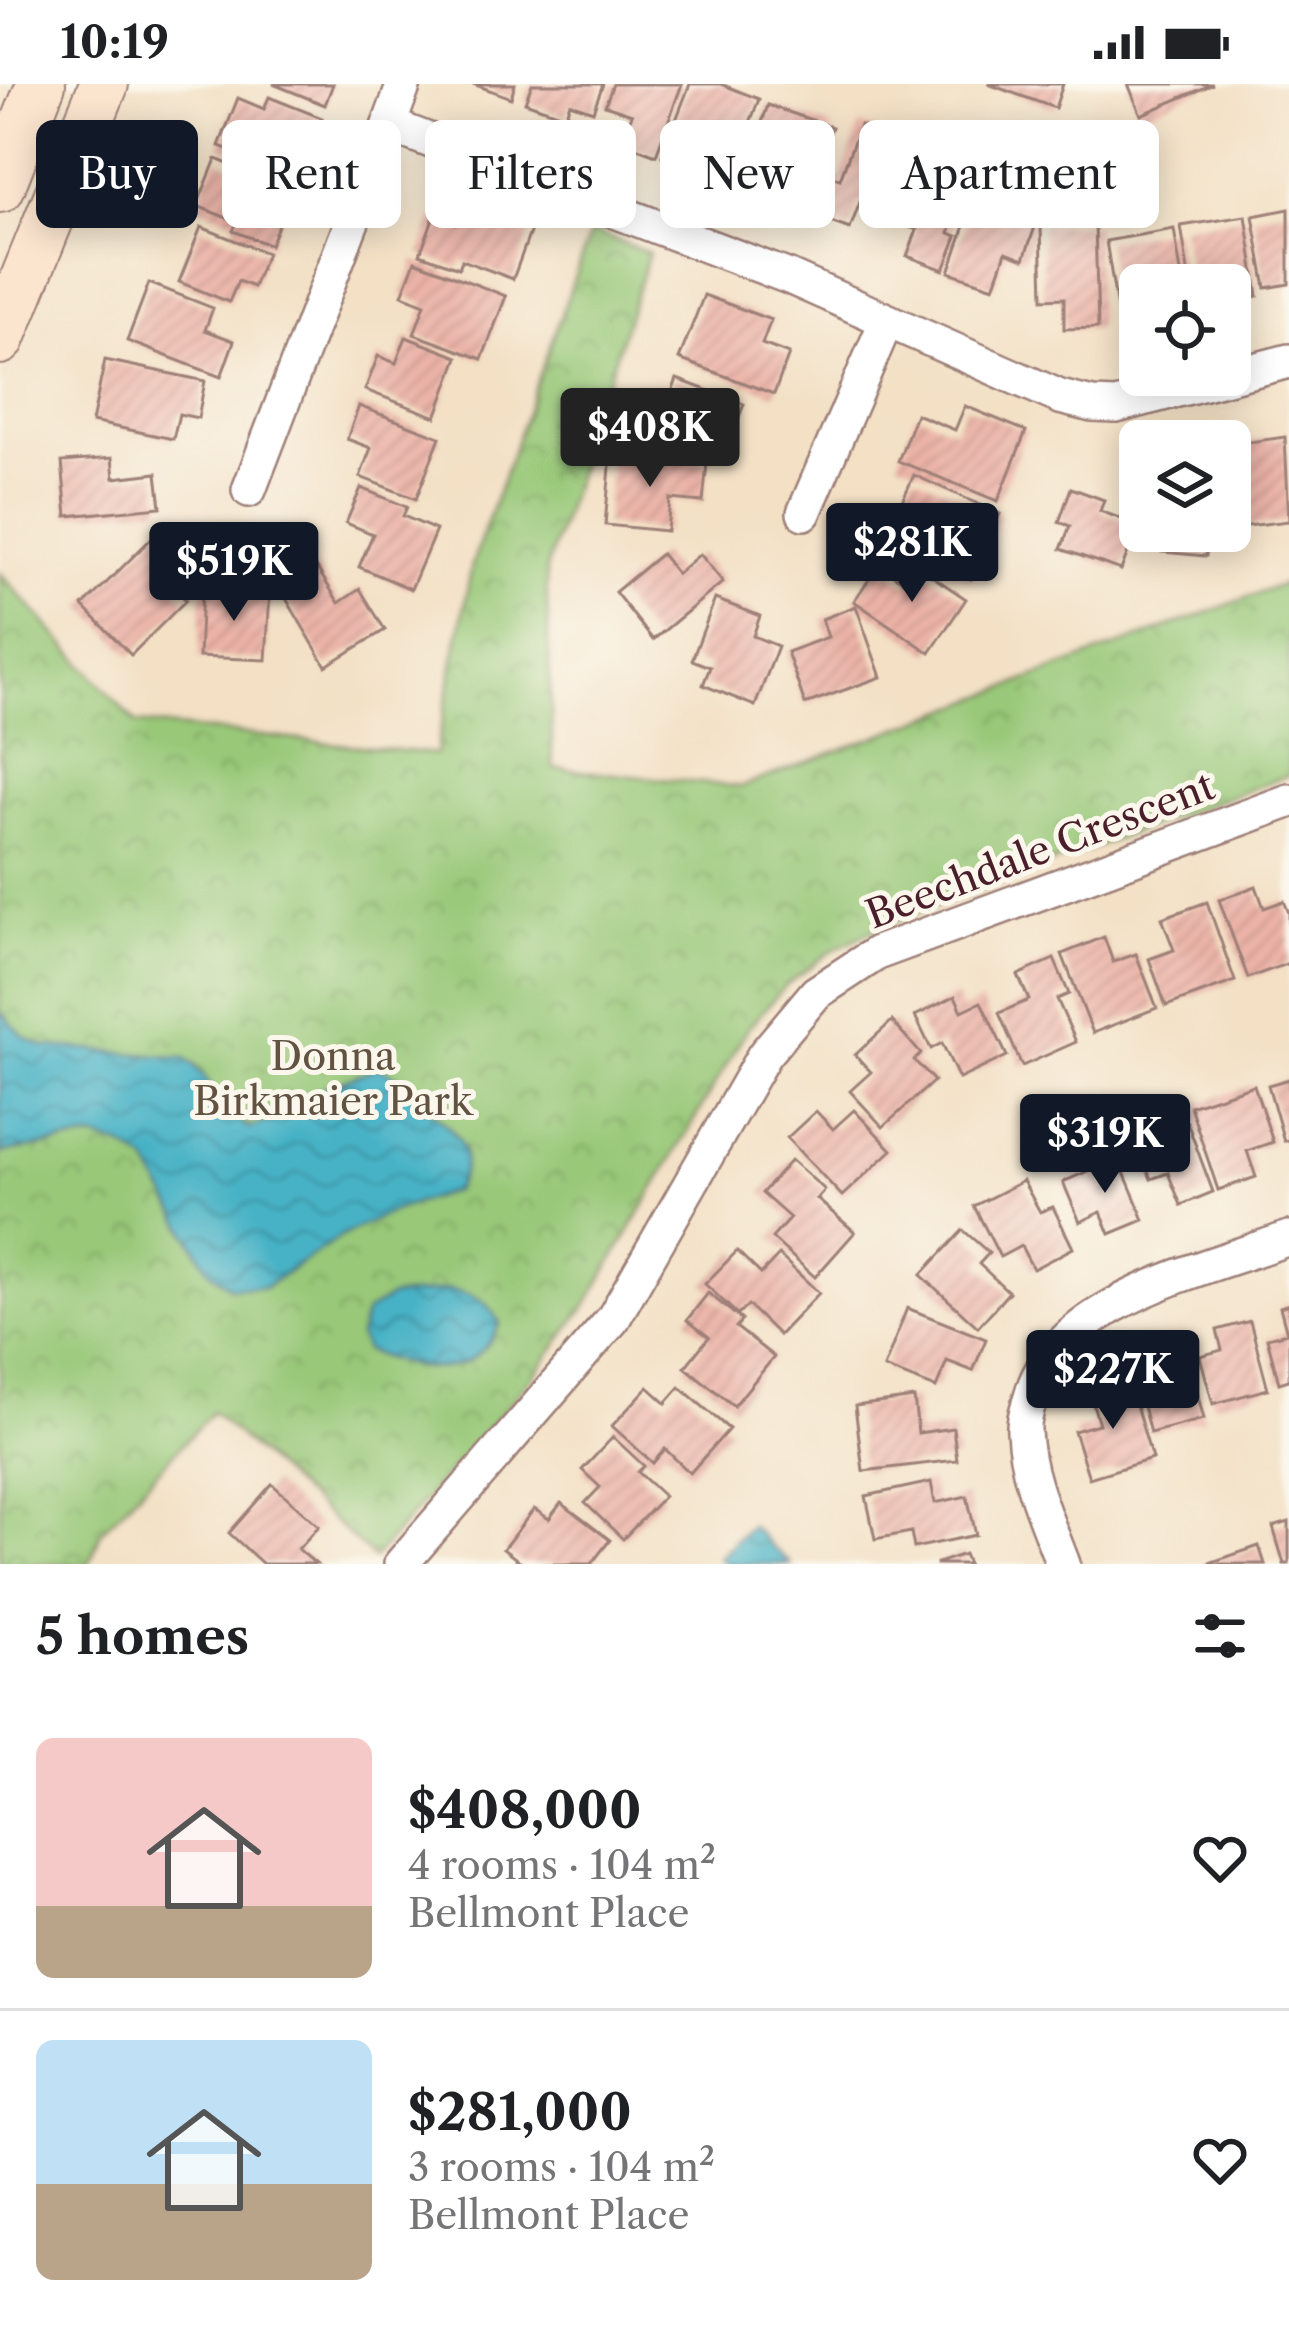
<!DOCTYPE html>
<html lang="en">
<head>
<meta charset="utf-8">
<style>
  :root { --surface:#fff; --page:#f2f2f2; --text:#202124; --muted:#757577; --line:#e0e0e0; --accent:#111827 }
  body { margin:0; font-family:"Libre Caslon Text",serif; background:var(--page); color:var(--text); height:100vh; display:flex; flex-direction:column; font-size:45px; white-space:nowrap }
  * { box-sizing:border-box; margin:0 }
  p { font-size:39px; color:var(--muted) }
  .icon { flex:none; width:66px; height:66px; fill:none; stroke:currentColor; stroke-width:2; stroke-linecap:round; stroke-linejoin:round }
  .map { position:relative; height:1480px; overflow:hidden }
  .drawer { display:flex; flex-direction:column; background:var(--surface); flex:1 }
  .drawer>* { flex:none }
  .banner { position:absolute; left:36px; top:36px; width:1218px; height:108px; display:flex; gap:24px }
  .controls { position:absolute; left:1119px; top:180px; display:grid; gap:24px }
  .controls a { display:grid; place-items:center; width:132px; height:132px; border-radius:18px; background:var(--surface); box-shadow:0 6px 30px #0003; font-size:60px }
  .price { position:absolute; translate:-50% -102px; padding:0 27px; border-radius:12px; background:var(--accent); color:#fff; font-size:39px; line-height:78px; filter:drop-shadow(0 3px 6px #0008) }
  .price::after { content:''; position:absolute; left:50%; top:72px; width:36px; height:27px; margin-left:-18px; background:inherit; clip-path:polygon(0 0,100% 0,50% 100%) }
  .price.on { background:#222; color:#fff }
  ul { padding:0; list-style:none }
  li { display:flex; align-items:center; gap:36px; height:300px; padding:0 36px }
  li+li { border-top:3px solid var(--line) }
  li span { display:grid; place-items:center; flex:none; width:336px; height:240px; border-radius:18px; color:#555 }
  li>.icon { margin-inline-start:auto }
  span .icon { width:144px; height:144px; fill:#fffc; stroke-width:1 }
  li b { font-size:51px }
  h2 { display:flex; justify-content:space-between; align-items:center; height:144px; padding:0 36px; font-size:51px }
  .tag { padding:0 42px; border-radius:18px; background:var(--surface); box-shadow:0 6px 30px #0003; font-size:42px; line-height:108px }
  .tag.on { background:var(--accent); color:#fff }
  .status { display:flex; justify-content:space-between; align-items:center; height:84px; padding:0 60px; background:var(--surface); direction:ltr }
  .status svg { height:33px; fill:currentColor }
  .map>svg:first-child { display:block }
</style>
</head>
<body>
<div class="status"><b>10:19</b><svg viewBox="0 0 49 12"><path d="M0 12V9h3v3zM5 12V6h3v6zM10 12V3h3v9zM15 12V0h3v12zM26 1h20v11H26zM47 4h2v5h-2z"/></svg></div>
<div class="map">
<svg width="1289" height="1480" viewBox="0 0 1289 1480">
  <defs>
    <pattern id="park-crowns" width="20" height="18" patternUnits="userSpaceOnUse" patternTransform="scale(3)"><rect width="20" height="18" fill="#98c878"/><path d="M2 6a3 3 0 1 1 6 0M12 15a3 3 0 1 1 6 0" fill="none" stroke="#84ab68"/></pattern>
    <pattern id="water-waves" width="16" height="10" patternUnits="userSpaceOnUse" patternTransform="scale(3)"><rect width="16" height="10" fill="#47b2c6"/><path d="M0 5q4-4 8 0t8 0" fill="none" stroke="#3d90a1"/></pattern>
    <pattern id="building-hatch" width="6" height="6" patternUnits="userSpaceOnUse" patternTransform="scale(3)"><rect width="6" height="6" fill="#ecb4a8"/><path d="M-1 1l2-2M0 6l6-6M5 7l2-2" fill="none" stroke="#cc9a91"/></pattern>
  </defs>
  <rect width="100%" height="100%" fill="#fbf7ec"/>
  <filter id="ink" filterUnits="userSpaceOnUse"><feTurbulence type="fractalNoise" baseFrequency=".00833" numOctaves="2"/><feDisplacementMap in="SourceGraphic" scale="24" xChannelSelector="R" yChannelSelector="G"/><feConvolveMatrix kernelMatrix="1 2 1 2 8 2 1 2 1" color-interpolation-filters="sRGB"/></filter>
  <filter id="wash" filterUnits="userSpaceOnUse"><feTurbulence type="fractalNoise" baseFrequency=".004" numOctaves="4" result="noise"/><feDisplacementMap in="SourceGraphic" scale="48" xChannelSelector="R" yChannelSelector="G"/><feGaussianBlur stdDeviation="2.7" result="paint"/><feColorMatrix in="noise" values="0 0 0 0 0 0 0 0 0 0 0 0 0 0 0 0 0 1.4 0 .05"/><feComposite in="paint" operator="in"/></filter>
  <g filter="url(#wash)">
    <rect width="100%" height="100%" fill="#f3e0c5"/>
    <polygon fill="url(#park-crowns)" stroke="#717452" stroke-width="3" points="591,147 649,169 546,485 553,684 741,703 1289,498 1289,691 878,844 833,866 786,901 747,945 586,1222 535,1290 374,1474 212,1328 101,1448 89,1480 0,1480 0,489 136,639 436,670 472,481"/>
    <g fill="url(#water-waves)" stroke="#486878" stroke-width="3">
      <path d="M0 927 23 952 43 962 185 974C213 993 215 1023 249 1044L282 1032 308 1010 378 983C403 994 405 1000 423 1019 452 1048 481 1061 454 1107L395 1126 342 1152 265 1203H230L208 1185 147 1078 124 1063 94 1054 0 1069Z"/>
      <path d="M449 1206C475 1210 487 1216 500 1239 473 1301 417 1288 365 1266L359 1252 366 1228 391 1213Z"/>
      <polygon points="750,1441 790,1480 726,1480 719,1473"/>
    </g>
    <g id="blocks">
      <g fill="url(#building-hatch)">
        <polygon points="273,0 333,0 325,21"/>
        <polygon points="473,0 515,0 511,14"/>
        <polygon points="532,0 603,0 593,27 570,19 565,32 525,18"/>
        <polygon points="613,0 682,0 656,71 622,58 632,30 605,21"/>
        <polygon points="690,0 721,0 759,15 740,65 715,56 703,88 662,72"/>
        <polygon points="988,0 1063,0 1055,24"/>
        <polygon points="1128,0 1213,0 1141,31"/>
        <polygon points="269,13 322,34 307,72 273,59 265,80 219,62 238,14 264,25"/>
        <polygon points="768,21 832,43 803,127 766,114 776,86 749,76"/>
        <polygon points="860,41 915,61 889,129 860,118 850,145 811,131 826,90 840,95"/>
        <polygon points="922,65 962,81 955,101 966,105 949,149 957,152 944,186 907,172 917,146 894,137"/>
        <polygon points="216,75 260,93 254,109 286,122 270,161 233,147 237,138 197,122"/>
        <polygon points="974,116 1037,137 1024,175 1006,168 994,203 949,188"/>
        <polygon points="464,119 532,143 513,195 462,176 459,184 420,170 434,132 456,140"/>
        <polygon points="1289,125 1289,200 1266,204 1253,132"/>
        <polygon points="1246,132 1258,212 1230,216 1230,201 1218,201 1216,189 1189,193 1181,142"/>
        <polygon points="1095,140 1098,244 1064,245 1064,214 1043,215 1041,142"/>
        <polygon points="201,143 267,169 253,203 238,197 229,218 179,198"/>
        <polygon points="1174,145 1183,201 1140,201 1140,245 1121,249 1106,157"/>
        <polygon points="415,177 506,212 482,275 414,250 425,220 402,211"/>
        <polygon points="149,199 213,224 205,246 234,257 221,293 127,257"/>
        <polygon points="704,211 771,236 762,260 789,270 774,310 679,275"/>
        <polygon points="406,253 458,273 436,333 365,306 378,272 396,279"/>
        <polygon points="105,276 205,297 198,334 179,330 173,355 92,338"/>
        <polygon points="677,295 744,320 728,361 710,354 703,371 655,353"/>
        <polygon points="359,322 440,353 416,415 360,393 371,364 347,355"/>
        <polygon points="965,322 1026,347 998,417 898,377 916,330 955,346"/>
        <polygon points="1285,353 1289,437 1230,444 1230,390 1245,388 1242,359"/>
        <polygon points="611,371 707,379 703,418 670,415 667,447 605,441"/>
        <polygon points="112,374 114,394 157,389 161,423 67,432 62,378"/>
        <polygon points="914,391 1000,430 971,495 899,462 911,436 896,430"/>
        <polygon points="361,404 407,423 403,432 436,446 411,505 359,483 373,450 346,439"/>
        <polygon points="1071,404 1104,416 1100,427 1138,441 1121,486 1061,465 1070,442 1059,438"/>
        <polygon points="160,446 186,473 164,494 186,516 131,571 83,522"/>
        <polygon points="1164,447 1208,447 1206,472 1162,468"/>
        <polygon points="661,470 677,490 700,470 723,498 653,556 615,508"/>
        <polygon points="879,481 908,501 920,484 966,515 930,569 854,517"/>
        <polygon points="317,484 339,519 360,505 385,546 326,582 281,506"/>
        <polygon points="202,505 270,508 266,576 199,573"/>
        <polygon points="715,515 760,532 753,552 778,562 755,622 703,601 710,583 692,576"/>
        <polygon points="856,522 881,593 805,620 787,568 828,553 822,535"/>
        <polygon points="1256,802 1264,824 1284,817 1289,829 1289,879 1248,894 1219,816"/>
        <polygon points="1207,818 1235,897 1166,922 1149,875 1174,866 1162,834"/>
        <polygon points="1104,853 1113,878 1136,870 1157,924 1093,949 1062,870"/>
        <polygon points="1054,875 1069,910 1057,915 1076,958 1022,982 999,929 1029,916 1018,891"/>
        <polygon points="955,912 962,927 981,918 1007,972 959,995 942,959 931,965 915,932"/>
        <polygon points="892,937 921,970 914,976 934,997 883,1043 850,1007 871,988 855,971"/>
        <polygon points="1289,995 1289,1056 1284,1057 1268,1001"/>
        <polygon points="1254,1001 1273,1058 1247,1067 1256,1093 1218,1106 1190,1022"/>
        <polygon points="854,1026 892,1066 842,1112 787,1054 816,1027 833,1045"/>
        <polygon points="1187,1038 1213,1108 1181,1121 1168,1089 1151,1095 1136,1057"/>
        <polygon points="1118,1074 1144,1136 1110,1150 1101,1128 1080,1138 1063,1098"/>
        <polygon points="791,1076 825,1106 817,1115 855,1148 815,1193 772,1154 790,1134 762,1109"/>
        <polygon points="1023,1097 1040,1128 1053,1123 1073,1164 1033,1185 1021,1162 1000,1173 974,1122"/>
        <polygon points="963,1146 989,1169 979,1180 1009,1208 978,1243 921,1191"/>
        <polygon points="737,1167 761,1190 779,1171 819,1209 779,1251 748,1221 738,1231 705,1200"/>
        <polygon points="708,1209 742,1236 736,1243 774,1273 734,1322 685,1283 709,1253 687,1236"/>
        <polygon points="1289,1220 1289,1296 1279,1299 1267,1254 1287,1249 1280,1223"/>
        <polygon points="907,1224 986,1255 973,1287 947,1277 936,1304 884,1284"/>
        <polygon points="1250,1237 1268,1305 1213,1320 1200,1272 1222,1266 1217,1246"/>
        <polygon points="1163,1271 1168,1291 1191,1285 1204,1335 1150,1349 1132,1280"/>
        <polygon points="1128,1295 1152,1375 1089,1394 1074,1347 1099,1340 1089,1307"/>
        <polygon points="648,1303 666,1319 680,1303 729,1345 690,1389 665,1365 653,1379 612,1342"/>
        <polygon points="914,1314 918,1349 953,1344 957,1376 863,1387 855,1322"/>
        <polygon points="613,1353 644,1382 638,1388 664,1412 623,1455 585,1419 600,1403 582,1386"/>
        <polygon points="931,1398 935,1419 967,1412 976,1451 914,1464 911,1448 875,1455 866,1412"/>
        <polygon points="272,1400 319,1442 298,1465 316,1480 263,1480 229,1449"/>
        <polygon points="561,1419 610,1456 591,1480 523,1480 503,1465 534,1425 549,1435"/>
        <polygon points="1289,1438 1289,1480 1284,1480 1273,1443"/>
        <polygon points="1259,1462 1265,1480 1209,1480 1209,1479"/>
        <polygon points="964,1470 968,1480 937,1480 937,1479"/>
      </g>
    </g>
  </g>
  <g filter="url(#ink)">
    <use href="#blocks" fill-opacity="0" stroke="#9e8078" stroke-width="3"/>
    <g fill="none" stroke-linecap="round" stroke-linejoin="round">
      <g stroke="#9e8078" stroke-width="38">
        <g id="street">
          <polyline points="404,0 389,41 789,193 1060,313 1092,321 1116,322 1289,277"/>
          <polyline points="249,406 389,41"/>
          <polyline points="804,429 886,238"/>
          <polyline points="401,1480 613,1235 764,971 816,909 877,869 1289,717"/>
          <path d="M1063 1480C1047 1437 1026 1394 1024 1347 1023 1336 1028 1323 1031 1312 1058 1216 1206 1185 1289 1154"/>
        </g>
      </g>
      <g stroke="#9e8078" stroke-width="52">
        <g id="secondary">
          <polyline points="0,104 41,0"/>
          <polyline points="0,256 104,0"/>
        </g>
      </g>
      <use href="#street" stroke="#fff" stroke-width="33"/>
      <use href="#secondary" stroke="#fce5cf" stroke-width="48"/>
    </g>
  </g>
  <g text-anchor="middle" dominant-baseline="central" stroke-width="10" stroke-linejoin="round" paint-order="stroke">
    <g font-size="39" fill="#4a1f2b" stroke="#fbf7ec">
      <text transform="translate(1040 766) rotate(-21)">Beechdale Crescent</text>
    </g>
    <g font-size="39" fill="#615242" stroke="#fbf7ec">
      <text x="333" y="972">Donna<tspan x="333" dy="45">Birkmaier Park</tspan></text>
    </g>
  </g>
</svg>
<div class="controls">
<a><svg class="icon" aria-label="locate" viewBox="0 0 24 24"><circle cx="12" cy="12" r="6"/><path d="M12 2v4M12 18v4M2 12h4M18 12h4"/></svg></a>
<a><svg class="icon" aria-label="layers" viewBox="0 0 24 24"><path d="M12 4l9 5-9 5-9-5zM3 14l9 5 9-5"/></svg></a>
</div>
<b class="price on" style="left:650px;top:406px">$408K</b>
<b class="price" style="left:912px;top:521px">$281K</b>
<b class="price" style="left:234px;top:540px">$519K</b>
<b class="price" style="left:1105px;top:1112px">$319K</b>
<b class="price" style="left:1113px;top:1348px">$227K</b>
<div class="banner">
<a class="tag on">Buy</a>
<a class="tag">Rent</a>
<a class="tag">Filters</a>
<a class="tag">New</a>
<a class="tag">Apartment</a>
</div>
</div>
<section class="drawer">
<h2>5 homes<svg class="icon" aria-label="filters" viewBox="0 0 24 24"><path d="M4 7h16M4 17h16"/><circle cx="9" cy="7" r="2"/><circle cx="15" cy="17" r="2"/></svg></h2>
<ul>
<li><span style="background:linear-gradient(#f6c9c9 70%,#b9a48a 0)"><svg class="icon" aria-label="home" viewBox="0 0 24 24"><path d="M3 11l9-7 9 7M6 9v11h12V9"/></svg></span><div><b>$408,000</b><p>4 rooms · 104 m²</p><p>Bellmont Place</p></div><svg class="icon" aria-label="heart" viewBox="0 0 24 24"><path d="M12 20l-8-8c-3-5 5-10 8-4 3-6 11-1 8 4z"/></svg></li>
<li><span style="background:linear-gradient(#bfe0f5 60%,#b9a48a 0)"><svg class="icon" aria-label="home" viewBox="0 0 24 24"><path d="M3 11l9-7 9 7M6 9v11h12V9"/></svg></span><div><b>$281,000</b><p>3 rooms · 104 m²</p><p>Bellmont Place</p></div><svg class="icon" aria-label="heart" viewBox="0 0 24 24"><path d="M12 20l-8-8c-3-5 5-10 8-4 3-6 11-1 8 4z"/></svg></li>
</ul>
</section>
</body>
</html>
